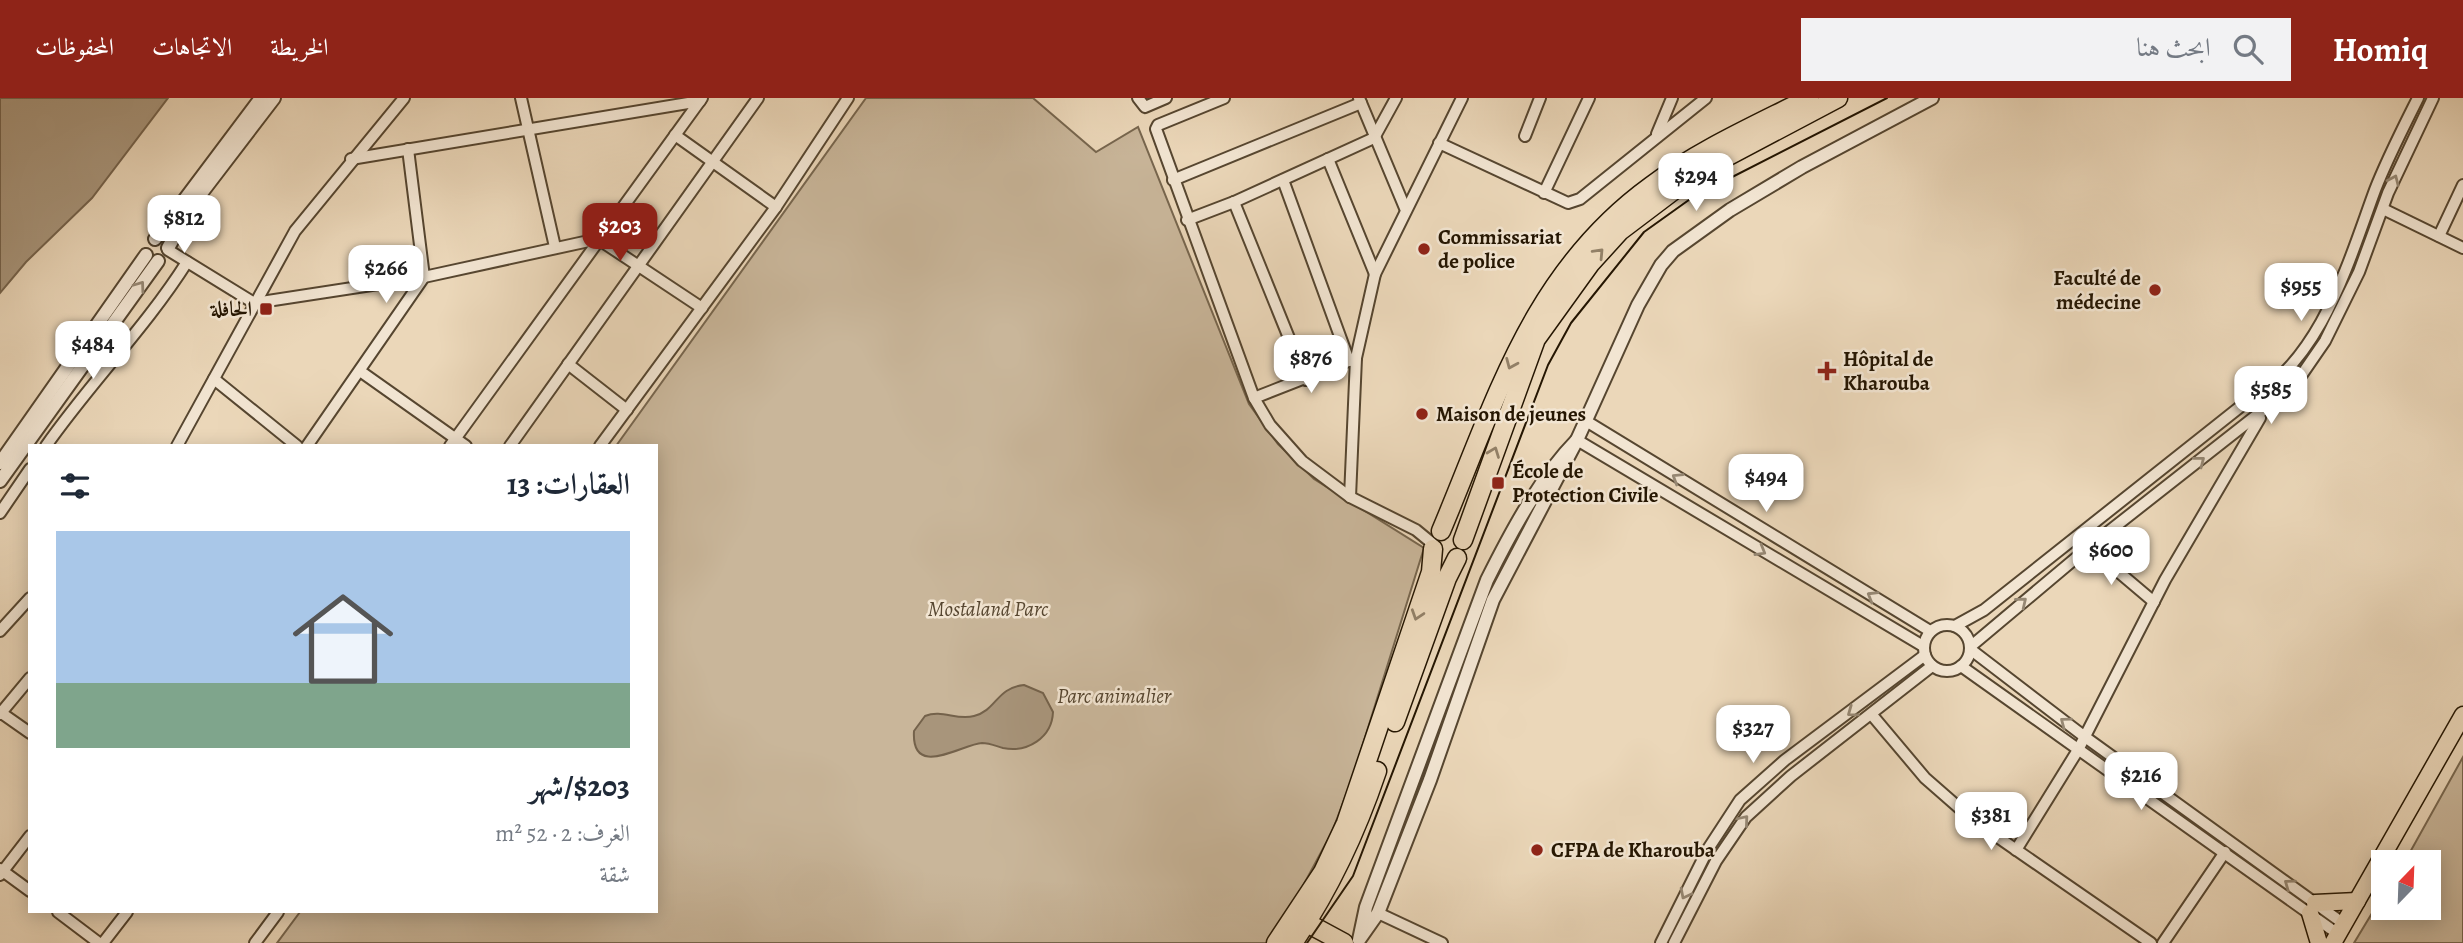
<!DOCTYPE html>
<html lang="ar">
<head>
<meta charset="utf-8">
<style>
  :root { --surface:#fff; --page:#f2f2f3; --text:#1f2937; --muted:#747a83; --line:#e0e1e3; --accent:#8f2418 }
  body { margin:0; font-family:Alegreya,Amiri,serif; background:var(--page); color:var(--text); direction:rtl; height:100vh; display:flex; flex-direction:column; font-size:26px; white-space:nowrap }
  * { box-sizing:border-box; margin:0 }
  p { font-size:23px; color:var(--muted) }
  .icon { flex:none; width:38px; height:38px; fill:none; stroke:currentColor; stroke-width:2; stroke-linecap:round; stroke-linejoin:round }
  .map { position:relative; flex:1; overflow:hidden; direction:ltr }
  .drawer { position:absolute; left:28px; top:346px; width:630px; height:469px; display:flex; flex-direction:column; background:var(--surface); border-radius:0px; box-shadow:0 4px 18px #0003; direction:rtl }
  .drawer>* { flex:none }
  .needle { width:46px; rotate:23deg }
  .controls { position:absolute; left:2371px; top:752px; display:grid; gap:14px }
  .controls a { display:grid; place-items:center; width:70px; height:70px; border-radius:0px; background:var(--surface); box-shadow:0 4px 18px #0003; font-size:35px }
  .price { position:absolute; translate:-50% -60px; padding:0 16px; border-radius:14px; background:#fff; color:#222; font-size:23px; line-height:46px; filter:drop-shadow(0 2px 4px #0008) }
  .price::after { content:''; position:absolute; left:50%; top:42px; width:21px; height:16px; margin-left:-10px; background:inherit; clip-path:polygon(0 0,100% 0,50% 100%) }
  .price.active { background:var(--accent); color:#fff }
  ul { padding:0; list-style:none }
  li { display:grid; align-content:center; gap:14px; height:371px; padding:0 28px }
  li+li { border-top:2px solid var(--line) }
  li span { display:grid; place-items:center; height:217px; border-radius:0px; color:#555 }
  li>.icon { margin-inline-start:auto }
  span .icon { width:126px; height:126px; fill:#fffc; stroke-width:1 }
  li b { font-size:30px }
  h2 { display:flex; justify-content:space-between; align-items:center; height:84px; padding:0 28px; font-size:30px }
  header { display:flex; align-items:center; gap:42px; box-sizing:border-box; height:98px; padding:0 35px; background:var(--accent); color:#fff }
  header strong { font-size:33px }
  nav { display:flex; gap:38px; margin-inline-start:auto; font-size:24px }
  .search { width:490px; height:63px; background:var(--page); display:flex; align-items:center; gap:18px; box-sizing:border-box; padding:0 24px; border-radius:0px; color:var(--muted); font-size:26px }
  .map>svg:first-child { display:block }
</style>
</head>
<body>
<header>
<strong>Homiq</strong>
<div class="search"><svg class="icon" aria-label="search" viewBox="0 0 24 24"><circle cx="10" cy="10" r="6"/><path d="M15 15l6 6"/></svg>ابحث هنا</div>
<nav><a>الخريطة</a><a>الاتجاهات</a><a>المحفوظات</a></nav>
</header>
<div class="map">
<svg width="2463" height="845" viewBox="0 0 2463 845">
  <rect width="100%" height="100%" fill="#ebd7b9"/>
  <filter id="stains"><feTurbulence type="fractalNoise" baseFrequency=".00286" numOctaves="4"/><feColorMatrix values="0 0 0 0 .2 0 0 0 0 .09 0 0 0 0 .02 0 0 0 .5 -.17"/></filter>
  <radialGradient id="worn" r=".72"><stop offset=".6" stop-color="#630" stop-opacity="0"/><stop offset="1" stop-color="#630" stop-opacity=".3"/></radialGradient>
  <g fill="#c9b69a" stroke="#77664e" stroke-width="2">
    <polygon points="866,0 1033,0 1096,54 1138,29 1249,306 1278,346 1314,381 1424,450 1353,678 1332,734 1291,810 1267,845 277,845 300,814 656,814 656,348 616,348"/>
    <polygon points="2463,659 2463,845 2354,845 2383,797 2384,810 2429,810 2429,765 2404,765"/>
  </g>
  <g fill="#a8957b" stroke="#74624b" stroke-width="2">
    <polygon points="0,0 168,0 92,100 26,164 0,195"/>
    <path d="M1024 587 1043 595 1053 614C1052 640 1027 655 1003 650 996 648 989 645 982 645 962 646 911 682 914 633L925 618C942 611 957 623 974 618 997 612 996 590 1024 587Z"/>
  </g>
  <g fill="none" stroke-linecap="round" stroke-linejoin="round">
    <g stroke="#564630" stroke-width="14">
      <g id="minor">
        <polyline points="521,0 555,149"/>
        <polyline points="1138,0 1145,9 1166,0"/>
        <polyline points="1224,0 1158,27 1156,31 1254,300 1270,327 1302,363 1350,399 1416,432 1433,446"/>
        <polyline points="1359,0 1405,110"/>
        <polyline points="1657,36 1672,0"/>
        <polyline points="675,37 776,109"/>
        <polyline points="1525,38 1540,0"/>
        <polyline points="1439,45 1568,105 1580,101 1706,0"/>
        <polyline points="351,61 700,3"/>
        <polyline points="1328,61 1375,176"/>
        <polyline points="1173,82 1361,5"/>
        <polyline points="1283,82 1349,263"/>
        <polyline points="1544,95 1589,0"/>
        <polyline points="1234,104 1306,282"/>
        <polyline points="2383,111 2463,150"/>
        <polyline points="1187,122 1234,104 1374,40 1396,0"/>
        <polyline points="2439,138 2463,87"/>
        <polyline points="168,152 254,205 424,179 598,141 702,210"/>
        <polyline points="568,266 627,312"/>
        <polyline points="360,273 466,348"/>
        <polyline points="214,281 297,348"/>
        <polyline points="1254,300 1356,260"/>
        <polyline points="1586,323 1930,533"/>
        <polyline points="1577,342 1923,548"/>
        <path d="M46 348C90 285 146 229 187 164"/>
        <polyline points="177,348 295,133 404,0"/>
        <polyline points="307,348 424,179 408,51"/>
        <polyline points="450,348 702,0"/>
        <polyline points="510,348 758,0"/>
        <polyline points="600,348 776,109 848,0"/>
        <polyline points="1350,399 1356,260 1375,176 1462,0"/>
        <polyline points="0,415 30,371"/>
        <polyline points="2089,449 2154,504"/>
        <circle cx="1947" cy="550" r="23"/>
        <path d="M1955 528 1984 512 2245 305C2321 263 2347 168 2375 92 2387 61 2403 30 2418 0"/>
        <polyline points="0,533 30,500"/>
        <polyline points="1970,549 2089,449 2294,288 2325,243 2359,174 2388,95 2433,0"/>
        <polyline points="1970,551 2085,639 2344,826"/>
        <polyline points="1961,568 2338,836"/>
        <polyline points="0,614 30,635"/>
        <polyline points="0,616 30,580"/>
        <polyline points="1872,617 1925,680 1973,722 2151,845"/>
        <polyline points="2016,752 2078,652 2165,482 2260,320"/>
        <polyline points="0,771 30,793"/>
        <polyline points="0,777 30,738"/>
        <polyline points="58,814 99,845"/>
        <polyline points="1378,815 1442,845"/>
        <polyline points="103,845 127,814"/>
        <polyline points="255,845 278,814"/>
        <polyline points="1661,845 1708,751 1740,702 1785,662 1925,557"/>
        <polyline points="1674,845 1716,763 1746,719 1791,678 1932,568"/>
        <polyline points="2163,845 2225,754"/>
      </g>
    </g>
    <g stroke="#564630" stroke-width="16">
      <g id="tertiary">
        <polyline points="155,141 261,0"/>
        <polyline points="168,150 193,106 274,0"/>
        <path d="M1577 342 1493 502 1430 682 1378 815 1359 842 1366 809 1487 482C1511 434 1539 381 1577 342Z"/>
        <polyline points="1577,342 1638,207 1661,167 1673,153 1730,112 1802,69 1932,0"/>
        <polyline points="0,365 146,157"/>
        <polyline points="0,383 158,163"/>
      </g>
    </g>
    <g stroke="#251602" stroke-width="19">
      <g id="primary">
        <polyline points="2315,805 2357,803"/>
        <polyline points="2310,815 2319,845"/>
        <polyline points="2333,845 2463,617"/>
      </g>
    </g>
    <g stroke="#251602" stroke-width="21">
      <g id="trunk">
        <path d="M1441 433C1496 303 1531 175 1651 88 1699 52 1756 27 1809 0"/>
        <polyline points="1463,442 1536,241 1590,166 1620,133 1698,74 1838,0"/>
        <polyline points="1395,624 1447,480 1457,460"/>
        <polyline points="1307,825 1344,845"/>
        <polyline points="1276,845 1323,774 1346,725 1431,474 1433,451"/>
        <path d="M1293 845C1330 791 1356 735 1377 673"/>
      </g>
    </g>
    <use href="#minor" stroke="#f2e5d2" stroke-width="10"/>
    <use href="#tertiary" stroke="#f2e5d2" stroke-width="12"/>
    <use href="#primary" stroke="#ebd7b9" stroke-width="16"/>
    <use href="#trunk" stroke="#ebd7b9" stroke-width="18"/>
    <polyline stroke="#251602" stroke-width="2" points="1307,845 1353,778 1548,267 1571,225 1644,134 1693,99 1887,0"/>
  </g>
  <defs><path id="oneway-chevron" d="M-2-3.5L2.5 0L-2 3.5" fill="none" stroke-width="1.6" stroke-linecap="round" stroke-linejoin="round" transform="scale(1.75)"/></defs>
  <g stroke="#968874">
    <use href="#oneway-chevron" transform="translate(2394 82) rotate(-66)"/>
    <use href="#oneway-chevron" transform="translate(140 188) rotate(-54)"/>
    <use href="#oneway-chevron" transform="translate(2200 363) rotate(-38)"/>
    <use href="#oneway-chevron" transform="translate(1677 380) rotate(-148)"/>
    <use href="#oneway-chevron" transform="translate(1761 453) rotate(30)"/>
    <use href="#oneway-chevron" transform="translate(1872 498) rotate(-149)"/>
    <use href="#oneway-chevron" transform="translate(2022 504) rotate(-39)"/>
    <use href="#oneway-chevron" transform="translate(1852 614) rotate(144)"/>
    <use href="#oneway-chevron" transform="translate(2065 624) rotate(-143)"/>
    <use href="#oneway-chevron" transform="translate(1744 722) rotate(-50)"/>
    <use href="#oneway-chevron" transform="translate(2289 786) rotate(-144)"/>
    <use href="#oneway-chevron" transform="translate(1685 796) rotate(117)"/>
  </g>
  <g stroke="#928067">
    <use href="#oneway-chevron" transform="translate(1599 155) rotate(-47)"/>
    <use href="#oneway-chevron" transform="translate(1511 266) rotate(113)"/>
    <use href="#oneway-chevron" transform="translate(1494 354) rotate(-69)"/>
    <use href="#oneway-chevron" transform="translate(1417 517) rotate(108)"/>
  </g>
  <g fill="#8f2418" stroke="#f2e5d2" stroke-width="2.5">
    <circle cx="1424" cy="151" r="7"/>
    <circle cx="2155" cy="192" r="7"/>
    <rect x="259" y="204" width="14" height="14" rx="3.5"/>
    <path d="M1823.5 262.5h7v7h7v7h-7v7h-7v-7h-7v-7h7z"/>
    <circle cx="1422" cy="316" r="7"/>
    <rect x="1491" y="378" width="14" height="14" rx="3.5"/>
    <circle cx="1537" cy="752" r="7"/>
  </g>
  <g text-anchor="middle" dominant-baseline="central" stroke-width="5" stroke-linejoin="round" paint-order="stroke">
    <g font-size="21" font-weight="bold" fill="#251602" stroke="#f2e5d2" text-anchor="start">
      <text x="1438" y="139">Commissariat<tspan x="1438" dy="24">de police</tspan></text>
      <text x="2141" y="180" text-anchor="end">Faculté de<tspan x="2141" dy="24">médecine</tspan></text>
      <text x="252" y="211" text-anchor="end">الحافلة</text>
      <text x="1843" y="261">Hôpital de<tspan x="1843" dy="24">Kharouba</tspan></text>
      <text x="1436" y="316">Maison de jeunes</text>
      <text x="1512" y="373">École de<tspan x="1512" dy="24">Protection Civile</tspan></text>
      <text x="1551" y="752">CFPA de Kharouba</text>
    </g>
    <g font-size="21" font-style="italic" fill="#564630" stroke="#f2e5d2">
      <text x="988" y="511">Mostaland Parc</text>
      <text x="1114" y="598">Parc animalier</text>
    </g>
  </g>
  <rect width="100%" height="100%" filter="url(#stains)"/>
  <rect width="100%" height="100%" fill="url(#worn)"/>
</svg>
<div class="controls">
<a><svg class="needle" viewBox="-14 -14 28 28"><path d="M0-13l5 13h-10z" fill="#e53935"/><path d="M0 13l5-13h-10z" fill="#747a83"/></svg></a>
</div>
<b class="price" style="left:1696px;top:115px">$294</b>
<b class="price" style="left:184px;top:157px">$812</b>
<b class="price active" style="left:620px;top:165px">$203</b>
<b class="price" style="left:386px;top:207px">$266</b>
<b class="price" style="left:2301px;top:225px">$955</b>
<b class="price" style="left:93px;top:283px">$484</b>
<b class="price" style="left:1311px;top:297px">$876</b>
<b class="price" style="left:2271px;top:328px">$585</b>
<b class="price" style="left:1766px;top:416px">$494</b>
<b class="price" style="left:2111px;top:489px">$600</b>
<b class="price" style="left:1753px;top:667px">$327</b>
<b class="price" style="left:2141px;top:714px">$216</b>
<b class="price" style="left:1991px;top:754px">$381</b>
<section class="drawer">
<h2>العقارات: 13<svg class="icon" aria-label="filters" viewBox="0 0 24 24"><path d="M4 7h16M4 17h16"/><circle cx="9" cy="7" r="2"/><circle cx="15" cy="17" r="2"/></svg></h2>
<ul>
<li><span style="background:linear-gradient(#a9c7e8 70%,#7fa58c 0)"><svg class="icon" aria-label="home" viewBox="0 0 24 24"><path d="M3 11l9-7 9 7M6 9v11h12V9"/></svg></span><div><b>$203/شهر</b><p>الغرف: 2 · 52 m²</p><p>شقة</p></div></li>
</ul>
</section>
</div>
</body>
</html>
